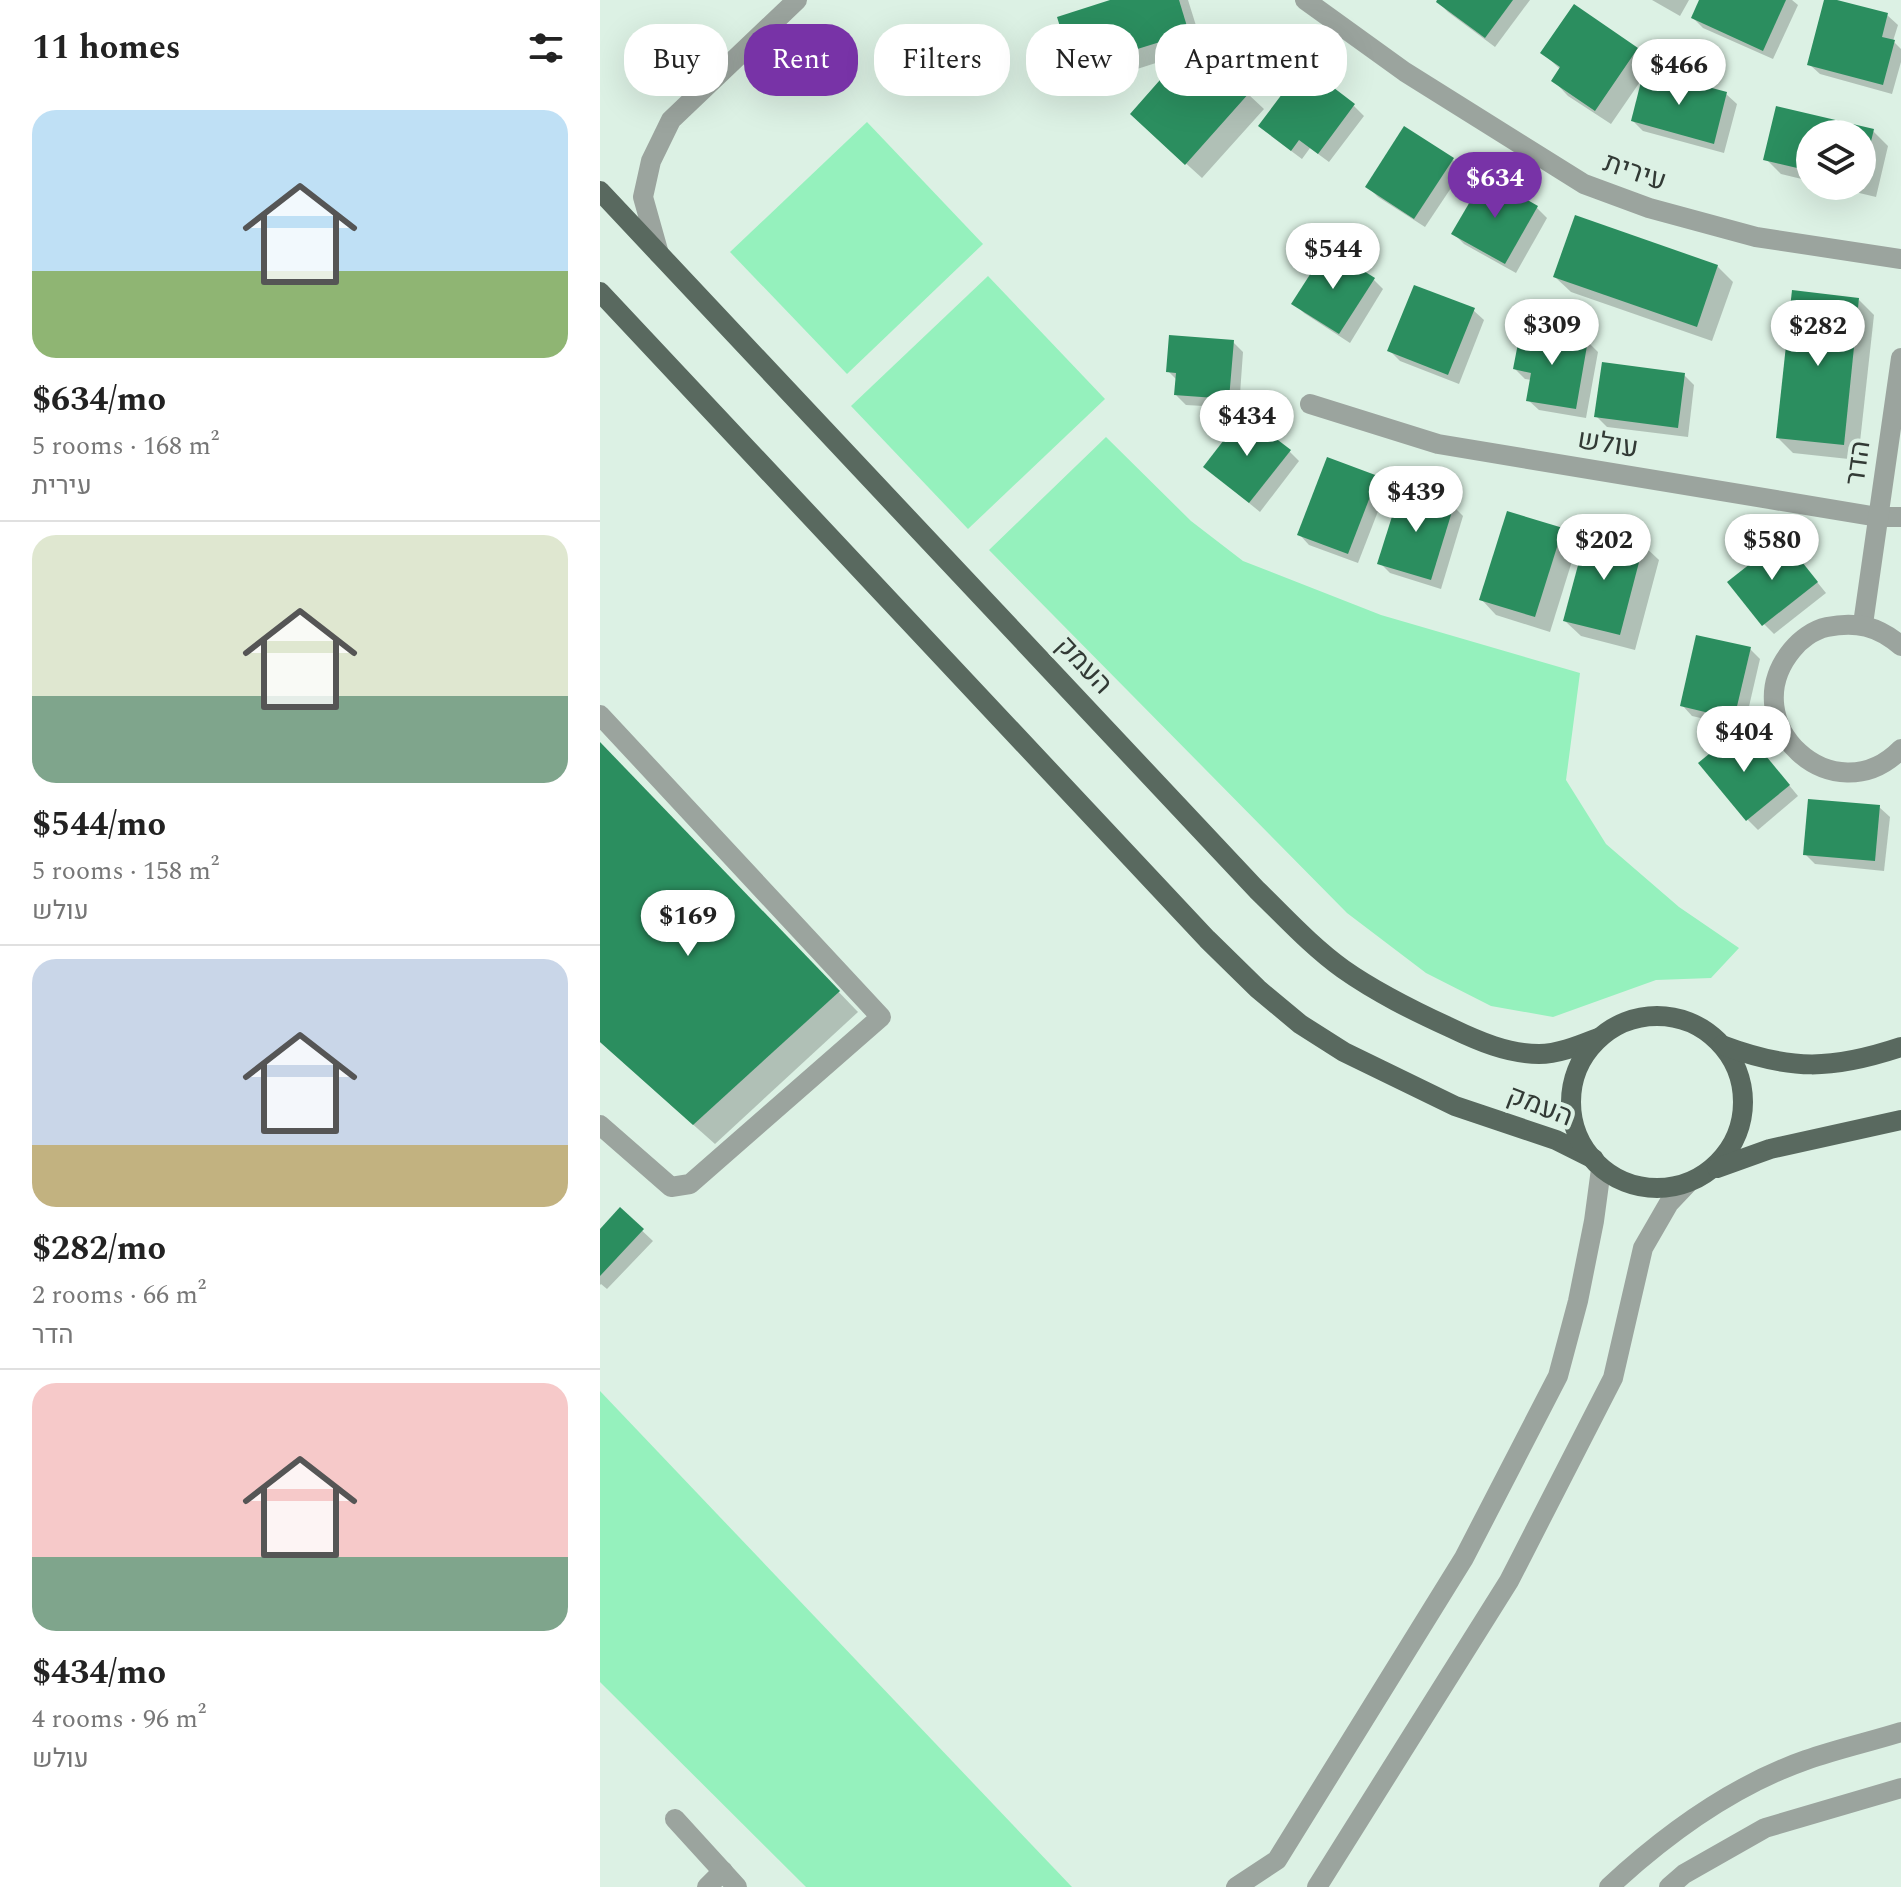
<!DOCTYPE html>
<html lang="en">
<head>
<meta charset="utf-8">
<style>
  :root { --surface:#fff; --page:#f6f6f6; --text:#222; --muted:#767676; --line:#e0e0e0; --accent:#7833a7 }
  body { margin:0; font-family:Spectral,Heebo,serif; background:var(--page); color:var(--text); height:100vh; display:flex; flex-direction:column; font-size:30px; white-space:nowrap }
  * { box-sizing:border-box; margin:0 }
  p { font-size:26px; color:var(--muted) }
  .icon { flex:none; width:44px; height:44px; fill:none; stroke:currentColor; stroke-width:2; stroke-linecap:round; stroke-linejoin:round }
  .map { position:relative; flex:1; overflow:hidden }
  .sheet { display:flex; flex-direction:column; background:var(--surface); width:600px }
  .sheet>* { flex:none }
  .banner { position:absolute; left:24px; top:24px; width:760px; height:72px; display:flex; gap:16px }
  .fabs { position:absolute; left:1196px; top:120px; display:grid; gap:16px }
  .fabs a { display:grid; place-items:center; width:80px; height:80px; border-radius:50%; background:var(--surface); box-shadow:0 8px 32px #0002; font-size:40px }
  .price { position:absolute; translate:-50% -68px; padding:0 18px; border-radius:28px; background:#fff; color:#222; font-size:26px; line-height:52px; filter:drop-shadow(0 2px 4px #0008) }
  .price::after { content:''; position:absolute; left:50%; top:48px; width:24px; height:18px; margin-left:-12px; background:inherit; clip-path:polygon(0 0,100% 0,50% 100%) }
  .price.selected { background:var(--accent); color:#fff }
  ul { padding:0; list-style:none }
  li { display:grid; align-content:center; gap:16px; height:424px; padding:0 32px }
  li+li { border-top:2px solid var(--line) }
  li span { display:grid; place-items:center; height:248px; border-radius:24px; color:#555 }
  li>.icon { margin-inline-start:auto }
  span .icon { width:144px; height:144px; fill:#fffc; stroke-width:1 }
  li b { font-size:34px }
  h2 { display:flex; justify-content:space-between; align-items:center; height:96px; padding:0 32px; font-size:34px }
  .chip { padding:0 28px; border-radius:32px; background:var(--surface); box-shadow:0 8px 32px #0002; font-size:28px; line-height:72px }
  .chip.selected { background:var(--accent); color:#fff }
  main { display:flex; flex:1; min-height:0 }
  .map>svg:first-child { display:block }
</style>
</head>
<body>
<main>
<section class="sheet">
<h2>11 homes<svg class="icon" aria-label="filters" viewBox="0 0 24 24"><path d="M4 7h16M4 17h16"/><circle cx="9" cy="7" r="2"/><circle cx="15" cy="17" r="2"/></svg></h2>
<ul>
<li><span style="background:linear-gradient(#bfe0f5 65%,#8fb573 0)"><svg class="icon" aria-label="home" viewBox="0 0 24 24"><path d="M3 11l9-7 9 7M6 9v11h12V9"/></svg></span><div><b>$634/mo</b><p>5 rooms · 168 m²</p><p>עירית</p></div></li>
<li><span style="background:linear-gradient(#dfe7d0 65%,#7fa58c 0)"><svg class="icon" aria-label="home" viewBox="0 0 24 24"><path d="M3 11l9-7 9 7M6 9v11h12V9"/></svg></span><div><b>$544/mo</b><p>5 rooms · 158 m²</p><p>עולש</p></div></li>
<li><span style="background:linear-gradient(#c9d6e8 75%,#c2b280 0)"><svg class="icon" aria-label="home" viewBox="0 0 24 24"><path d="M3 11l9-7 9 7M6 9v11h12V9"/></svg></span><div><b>$282/mo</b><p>2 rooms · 66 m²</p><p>הדר</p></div></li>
<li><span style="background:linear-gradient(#f6c9c9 70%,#7fa58c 0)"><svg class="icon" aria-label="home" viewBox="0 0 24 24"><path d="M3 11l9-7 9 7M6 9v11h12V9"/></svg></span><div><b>$434/mo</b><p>4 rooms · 96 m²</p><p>עולש</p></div></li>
</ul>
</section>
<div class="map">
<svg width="1301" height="1887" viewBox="0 0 1301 1887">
  <rect width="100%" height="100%" fill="#dcf1e4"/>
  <g fill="#95f1bd">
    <polygon points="267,122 383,244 247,374 130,252"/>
    <polygon points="388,276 505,399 368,529 251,406"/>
    <polygon points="506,437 591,521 643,561 781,615 980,673 966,780 1006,844 1079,907 1139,948 1111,978 1056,980 953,1017 891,1006 826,973 747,913 389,550"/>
    <polygon points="0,1391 472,1887 206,1887 0,1682"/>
  </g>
  <g fill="#0003">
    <polygon points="513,0 588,0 603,48 490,84 475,68"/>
    <polygon points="840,0 930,0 895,47 848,12 838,2"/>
    <polygon points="1052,0 1089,0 1080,16"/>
    <polygon points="1101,0 1192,0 1198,5 1173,59 1103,28 1093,18"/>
    <polygon points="1226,0 1287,15 1298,25 1293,41 1301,49 1301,62 1292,94 1220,74 1209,64"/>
    <polygon points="1037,49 1052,65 1046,73 1126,94 1137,104 1124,153 1043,131 1033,121 1044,76 1011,124 968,96 953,80 961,70 943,53"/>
    <polygon points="617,65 664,109 602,178 548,129 590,95"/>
    <polygon points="754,106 764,116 729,162 710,148 702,159 671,136"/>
    <polygon points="1178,109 1273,131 1288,146 1276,197 1230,186 1262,186 1262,134 1210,134 1210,181 1181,174 1166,159"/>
    <polygon points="853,160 863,170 825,227 778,197 767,186"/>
    <polygon points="885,179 937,208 947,218 916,273 864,244 854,234"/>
    <polygon points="1117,266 1133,282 1112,341 971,292 955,277"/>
    <polygon points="773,279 783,289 750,343 704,313 694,303"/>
    <polygon points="1259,300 1274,315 1258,460 1193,453 1178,438"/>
    <polygon points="873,310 884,320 859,384 800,361 790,351"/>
    <polygon points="633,342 643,352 639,408 586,405 576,395 577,380 568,371"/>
    <polygon points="988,342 998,352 986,418 939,410 928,400 932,380 925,379 915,369"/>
    <polygon points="1084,375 1094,385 1088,437 1007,427 997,417"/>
    <polygon points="689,451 699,461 660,512 605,467"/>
    <polygon points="776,478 787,488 758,563 709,545 699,534"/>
    <polygon points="853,506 863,516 841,589 790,573 780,563"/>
    <polygon points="962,530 977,545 950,632 896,615 881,599"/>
    <polygon points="1183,540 1226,593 1174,634 1164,624"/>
    <polygon points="1043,545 1059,560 1035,650 981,636 965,621"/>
    <polygon points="1150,649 1160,659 1144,728 1092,716 1082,705"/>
    <polygon points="1152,740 1198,796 1158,830 1148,820"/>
    <polygon points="0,744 258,1012 115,1144 0,1042"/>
    <polygon points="1279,807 1290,817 1284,871 1215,864 1205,854"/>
    <polygon points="20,1210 53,1241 7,1289 1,1284 0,1285 0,1232"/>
  </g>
  <g fill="#2b8e5f">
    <polygon points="510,0 579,0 589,33 473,69 457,17"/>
    <polygon points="837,0 913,0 885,38 836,2"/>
    <polygon points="1099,0 1186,0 1163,51 1091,18"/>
    <polygon points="1224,0 1237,0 1288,13 1282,37 1295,40 1283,85 1207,65"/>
    <polygon points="974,4 1038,48 995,111 951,81 960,67 940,53"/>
    <polygon points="617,63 650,92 585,165 530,114 567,72 590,92"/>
    <polygon points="704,65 755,104 718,154 699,140 691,151 658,126"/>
    <polygon points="1044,70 1127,92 1114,144 1031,121"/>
    <polygon points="1176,106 1274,129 1263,175 1262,134 1210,134 1210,171 1163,160"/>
    <polygon points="804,126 854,158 814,219 765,187"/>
    <polygon points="885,176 938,206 905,264 851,234"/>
    <polygon points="975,215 1118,265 1097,327 953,277"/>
    <polygon points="727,248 775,278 739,334 691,304"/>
    <polygon points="814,285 875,308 848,375 787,351"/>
    <polygon points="1192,290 1259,298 1244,445 1176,438"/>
    <polygon points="921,328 988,340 976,409 926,401 931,373 913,369"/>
    <polygon points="569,335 634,340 629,399 574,395 576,373 566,372"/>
    <polygon points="1002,362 1085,373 1078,428 994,417"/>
    <polygon points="644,414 691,450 649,503 603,467"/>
    <polygon points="727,457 778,476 748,554 697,535"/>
    <polygon points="801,488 854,505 831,580 777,564"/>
    <polygon points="907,511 963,528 935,617 879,600"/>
    <polygon points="988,528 1044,543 1020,635 963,621"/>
    <polygon points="1183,538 1218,582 1162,626 1127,582"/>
    <polygon points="1096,635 1151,647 1134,719 1080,706"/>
    <polygon points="1142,727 1190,785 1146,821 1098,763"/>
    <polygon points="0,742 240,991 93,1125 0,1042"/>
    <polygon points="1208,799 1280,805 1275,861 1203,855"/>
    <polygon points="20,1207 44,1229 0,1276 0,1229"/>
  </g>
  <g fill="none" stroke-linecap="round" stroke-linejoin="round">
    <g stroke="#9ba49e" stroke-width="20">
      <polyline points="705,0 805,72 984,184 1049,208 1156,237 1301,259"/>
      <polyline points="59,254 43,197 51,161 71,120 197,0"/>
      <polyline points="710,404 838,444 1278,517 1301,517"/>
      <polyline points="1263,624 1301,358"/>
      <path d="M1301 646C1278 626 1256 621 1227 627 1213 630 1200 640 1192 650 1132 723 1234 817 1301 749"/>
      <polyline points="0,715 281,1017 90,1184 71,1187 0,1125"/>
      <polyline points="75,1819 137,1887"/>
      <polyline points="107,1887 123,1871"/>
      <polyline points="636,1887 677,1860 864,1558 958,1376 978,1301 994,1221 1001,1169"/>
      <polyline points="717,1887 909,1581 1013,1378 1043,1248 1069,1203 1087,1184"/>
      <path d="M1009 1887C1065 1835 1132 1786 1206 1760 1237 1749 1269 1742 1301 1732"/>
      <polyline points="1069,1887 1084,1874 1165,1828 1301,1788"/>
    </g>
    <g stroke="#59695f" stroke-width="20">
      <path d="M0 191 657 890C685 917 711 946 743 969 777 993 814 1011 851 1028 878 1041 908 1054 939 1054 959 1054 980 1045 998 1038"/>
      <polyline points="0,292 607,939 658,989 700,1024 744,1052 855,1106 956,1140 994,1159"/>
      <circle cx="1057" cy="1102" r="86"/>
      <path d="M1122 1045C1191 1071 1232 1070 1301 1047"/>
      <polyline points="1117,1168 1170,1149 1301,1120"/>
    </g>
  </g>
  <g text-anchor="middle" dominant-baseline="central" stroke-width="8" stroke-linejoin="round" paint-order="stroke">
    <g font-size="28" fill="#323a35" stroke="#dcf1e4">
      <text transform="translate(1035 172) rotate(19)">עירית</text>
      <text transform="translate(1008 444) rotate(9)">עולש</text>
      <text transform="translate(1258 463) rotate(-82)">הדר</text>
      <text transform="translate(484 665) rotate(47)">העמק</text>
      <text transform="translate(940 1106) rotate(21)">העמק</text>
    </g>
  </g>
</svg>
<div class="fabs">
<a><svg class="icon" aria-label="layers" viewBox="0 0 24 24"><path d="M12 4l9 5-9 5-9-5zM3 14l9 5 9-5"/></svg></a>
</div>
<b class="price" style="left:1079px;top:107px">$466</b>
<b class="price selected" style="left:895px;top:220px">$634</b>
<b class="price" style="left:733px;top:291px">$544</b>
<b class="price" style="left:952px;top:367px">$309</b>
<b class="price" style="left:1218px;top:368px">$282</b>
<b class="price" style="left:647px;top:458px">$434</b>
<b class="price" style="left:816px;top:534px">$439</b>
<b class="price" style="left:1004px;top:582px">$202</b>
<b class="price" style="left:1172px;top:582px">$580</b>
<b class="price" style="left:1144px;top:774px">$404</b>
<b class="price" style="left:88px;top:958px">$169</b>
<div class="banner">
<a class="chip">Buy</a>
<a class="chip selected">Rent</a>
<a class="chip">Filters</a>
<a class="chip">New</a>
<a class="chip">Apartment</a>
</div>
</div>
</main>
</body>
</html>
